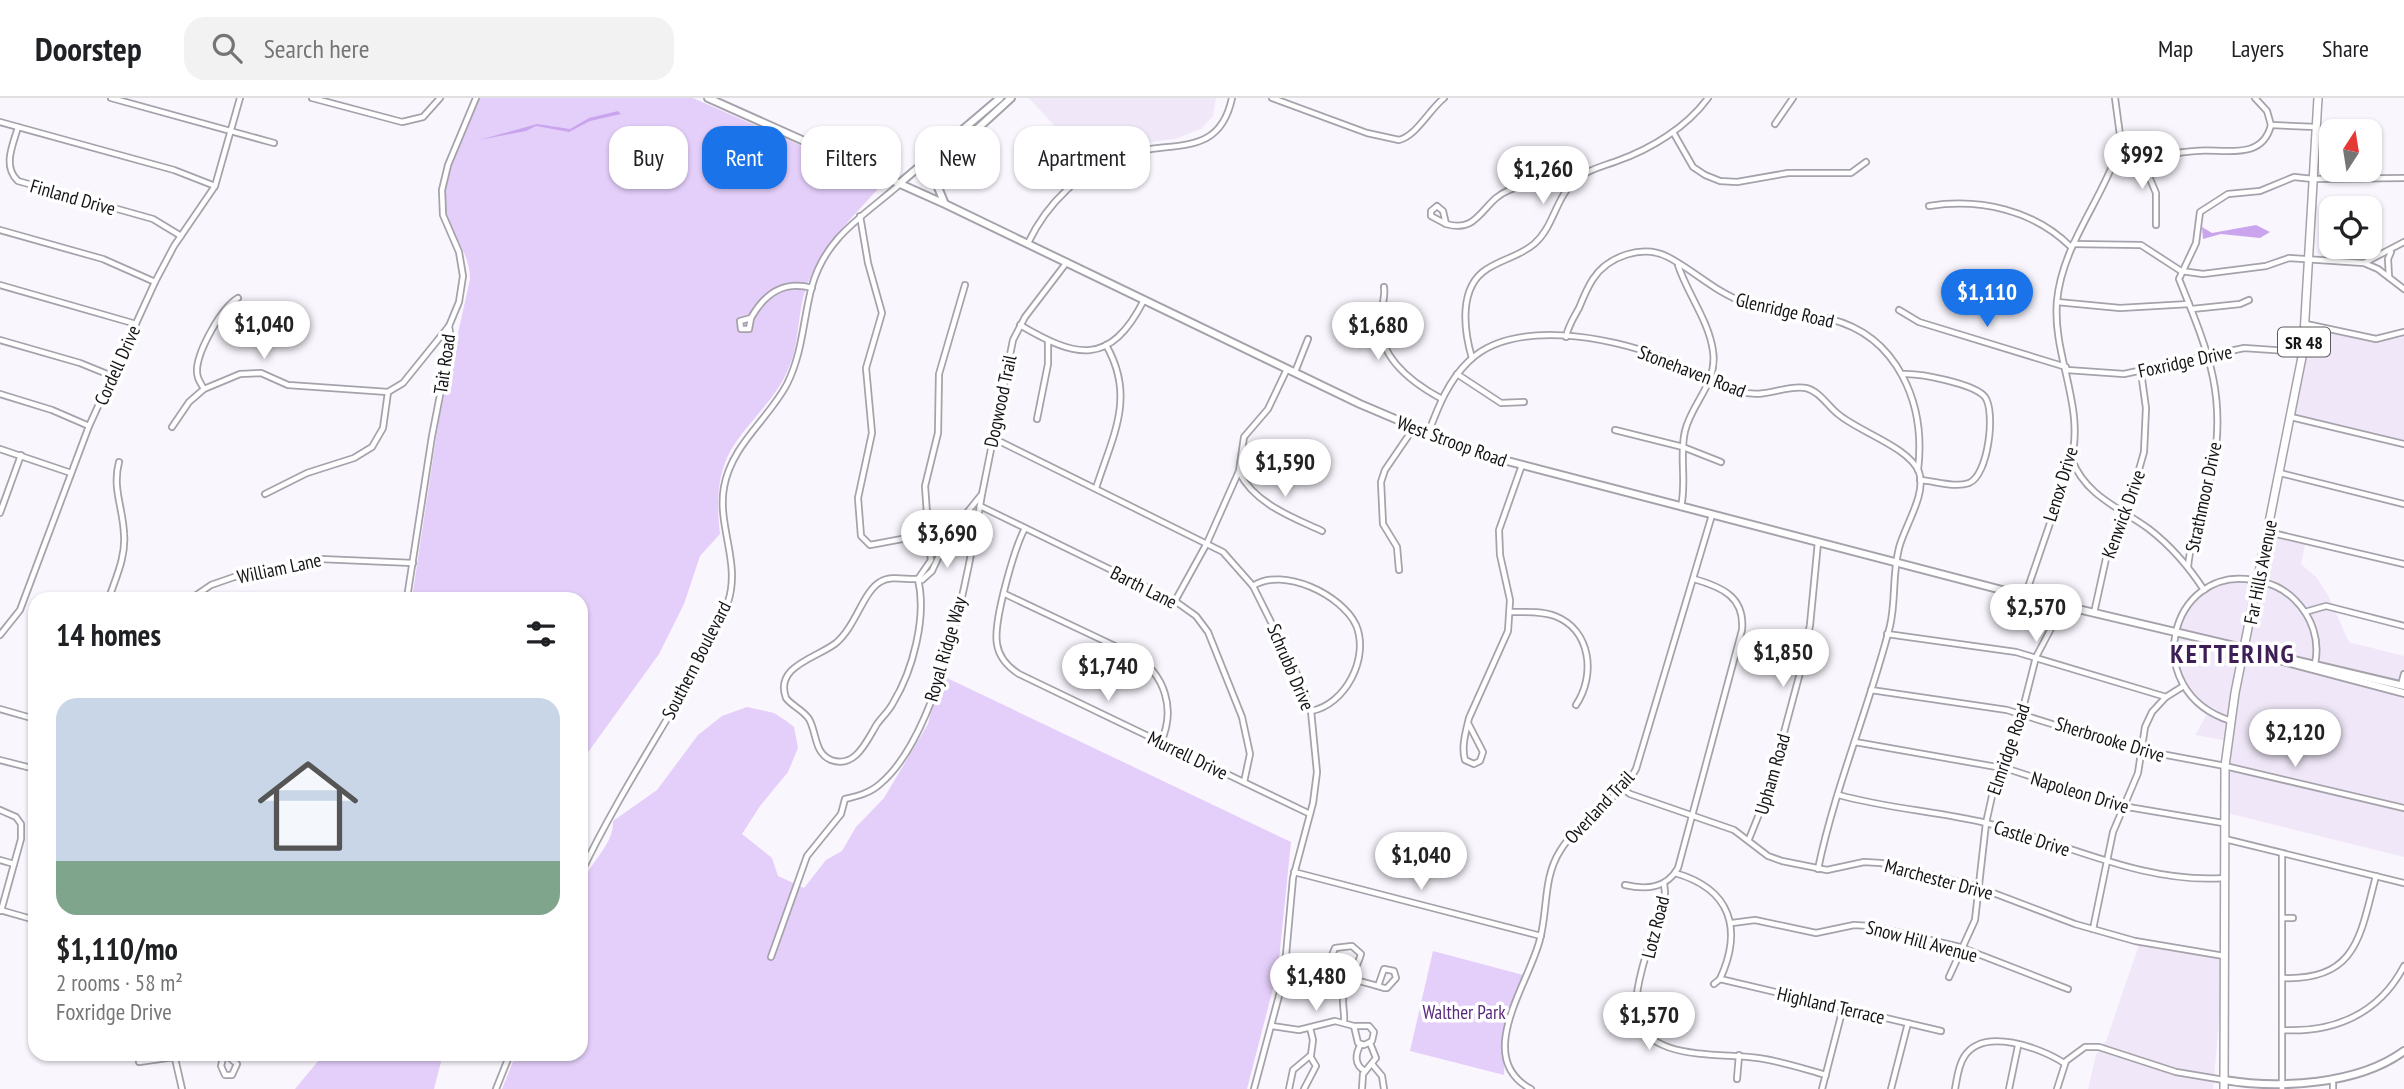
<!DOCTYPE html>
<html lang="en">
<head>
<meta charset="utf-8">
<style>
  :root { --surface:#fff; --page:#f2f2f2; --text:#202124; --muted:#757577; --line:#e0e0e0; --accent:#1a73e8 }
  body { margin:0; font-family:"PT Sans Narrow",sans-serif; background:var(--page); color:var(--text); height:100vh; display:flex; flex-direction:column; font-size:26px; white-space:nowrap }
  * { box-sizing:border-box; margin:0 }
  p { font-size:23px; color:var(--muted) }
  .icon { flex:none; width:38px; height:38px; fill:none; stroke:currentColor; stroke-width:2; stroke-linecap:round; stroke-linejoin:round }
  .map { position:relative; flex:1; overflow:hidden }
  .details { position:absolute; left:28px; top:494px; width:560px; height:469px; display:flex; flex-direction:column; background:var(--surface); border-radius:21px; box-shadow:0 2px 5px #0004 }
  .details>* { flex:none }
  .hud { position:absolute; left:609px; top:28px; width:665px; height:63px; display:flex; gap:14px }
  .needle { width:46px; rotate:12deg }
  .tools { position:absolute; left:2319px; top:21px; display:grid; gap:14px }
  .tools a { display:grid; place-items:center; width:63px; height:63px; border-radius:14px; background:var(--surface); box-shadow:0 2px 5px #0004; font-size:35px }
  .price { position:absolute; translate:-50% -60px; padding:0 16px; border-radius:24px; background:#fff; color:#222; font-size:23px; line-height:46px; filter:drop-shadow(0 2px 4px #0008) }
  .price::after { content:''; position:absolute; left:50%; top:42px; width:21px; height:16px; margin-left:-10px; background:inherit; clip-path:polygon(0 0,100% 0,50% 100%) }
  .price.active { background:var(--accent); color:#fff }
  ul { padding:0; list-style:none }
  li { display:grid; align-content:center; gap:14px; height:371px; padding:0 28px }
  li+li { border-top:2px solid var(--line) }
  li span { display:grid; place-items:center; height:217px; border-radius:21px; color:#555 }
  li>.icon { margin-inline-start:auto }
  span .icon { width:126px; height:126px; fill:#fffc; stroke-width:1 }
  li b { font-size:30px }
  h2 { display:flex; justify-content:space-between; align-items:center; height:84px; padding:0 28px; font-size:30px }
  .pill { padding:0 24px; border-radius:21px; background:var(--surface); box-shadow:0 2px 5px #0004; font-size:24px; line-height:63px }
  .pill.active { background:var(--accent); color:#fff }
  header { display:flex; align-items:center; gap:42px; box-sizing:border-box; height:98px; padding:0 35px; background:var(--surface); border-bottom:2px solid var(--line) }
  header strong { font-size:33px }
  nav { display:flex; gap:38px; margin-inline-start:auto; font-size:24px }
  .search { width:490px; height:63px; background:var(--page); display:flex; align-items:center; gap:18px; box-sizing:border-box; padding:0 24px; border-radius:21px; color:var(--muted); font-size:26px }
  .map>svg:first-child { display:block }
</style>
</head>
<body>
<header>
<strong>Doorstep</strong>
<div class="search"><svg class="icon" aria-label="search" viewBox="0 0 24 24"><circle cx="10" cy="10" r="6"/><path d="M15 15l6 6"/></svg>Search here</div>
<nav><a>Map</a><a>Layers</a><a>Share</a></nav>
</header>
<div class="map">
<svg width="2404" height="991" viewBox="0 0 2404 991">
  <rect width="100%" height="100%" fill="#faf6fe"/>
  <g fill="#f0e8f8">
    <polygon points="1029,0 1216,0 1213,18 1201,31 1175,41 1127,47 1063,37"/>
    <polygon points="2306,226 2376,241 2404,234 2404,346 2291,319"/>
    <polygon points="2268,434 2306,442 2301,466 2317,480 2328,497 2349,544 2404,558 2404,759 2223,714 2228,643 2195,637 2208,614 2182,589 2174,567 2174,543 2180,520 2197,498 2222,484 2258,483"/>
    <polygon points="2140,844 2225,858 2213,991 2088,991 2096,957 2106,943"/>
  </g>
  <g fill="#e4cffa">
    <path d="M478 0H693L813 53 817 56 814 63 883 85C856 117 821 146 806 190 797 216 800 244 789 269 776 302 748 323 731 352 716 378 717 408 720 436L700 458 684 506 659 556 581 664V500H412L439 321 470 181C470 157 455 141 447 120 433 81 464 34 478 0Z"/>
    <path d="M947 580 1291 744 1278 871 1247 991H502L516 956H581C581 904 576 844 581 794 584 766 614 751 613 723L657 692 698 637 722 618 747 609 774 615 785 622 794 629 798 650 788 674 760 708 742 736 772 760 778 778 804 790 826 762 842 753 856 729 884 700 928 626 936 594Z"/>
    <polygon points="1433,853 1523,877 1506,926 1504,977 1410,953"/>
    <polygon points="324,956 443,956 434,991 295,991"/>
  </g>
  <g fill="#caa5ed">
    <polygon points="618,13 621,16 590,23 569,34 536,28 526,33 479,42 537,26 570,31 589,20"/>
    <polygon points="2256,127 2270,134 2260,140 2221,136 2203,141 2202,129 2212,135"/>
  </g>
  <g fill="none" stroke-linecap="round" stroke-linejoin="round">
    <g stroke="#a6a2ab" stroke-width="8">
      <g id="street">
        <polyline points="111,0 274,45"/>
        <polyline points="312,0 402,24 423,19 440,0"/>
        <path d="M1272 0 1367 35 1399 42C1417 37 1429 12 1444 0"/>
        <polyline points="2255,0 2267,13 2271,27"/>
        <polyline points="0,24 174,72 215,88"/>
        <polyline points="1775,26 1793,0"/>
        <polyline points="2271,27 2316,29"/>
        <path d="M18 29C13 47 2 68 18 83L153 121 181 138"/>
        <polyline points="1673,34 1693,69 1705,77 1720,83 1737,84 1788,75 1851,75 1866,64"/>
        <polygon points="1437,108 1443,113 1446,126 1431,118 1431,113"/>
        <path d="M1929 108C1980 100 2034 112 2071 149"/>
        <polyline points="860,118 868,165 882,215 866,270 872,335 858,400 861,438 870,447 934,435 965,417 982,396 1013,242 1025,219 1067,164"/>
        <path d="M1446 126C1473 134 1479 115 1496 100 1510 88 1554 77 1570 88"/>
        <path d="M2156 127V95L2145 69 2146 64C2161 58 2178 54 2195 53 2222 50 2262 64 2271 27"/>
        <polyline points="0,132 103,161 155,184"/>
        <path d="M1028 145C1047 105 1082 71 1124 57 1170 41 1219 62 1232 0"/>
        <polyline points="2073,146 2141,147 2181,173 2203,176 2266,168 2289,160 2364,165 2404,144"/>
        <polyline points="2364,165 2378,171 2404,191"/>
        <path d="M1678 167C1687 195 1709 223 1713 253 1718 285 1692 304 1685 333 1679 358 1687 383 1681 409"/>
        <polyline points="2389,179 2388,161 2391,154"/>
        <polyline points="0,187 136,226"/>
        <path d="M1384 189C1386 202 1379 214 1380 227 1381 262 1414 286 1442 301"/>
        <polyline points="2057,204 2120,210 2189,206"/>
        <polyline points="2192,211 2240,206 2249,202"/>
        <polyline points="1899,212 1919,224 2066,269"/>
        <path d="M751 220C765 195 784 182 812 190"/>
        <polygon points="751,220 749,231 741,231 740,223"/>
        <polyline points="2306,226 2376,241 2404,234"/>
        <path d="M1020 227C1076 260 1110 269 1144 202"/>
        <path d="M1566 239C1568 228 1574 219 1579 210 1583 200 1587 190 1593 181 1608 158 1643 146 1668 159 1695 173 1716 195 1746 205 1773 215 1802 214 1830 221 1898 238 1926 306 1918 372"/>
        <polyline points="0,242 80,265 112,278"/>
        <path d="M1472 260C1464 233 1458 189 1487 171 1502 161 1520 158 1534 146 1555 128 1555 98 1578 80 1589 71 1604 68 1617 63 1651 51 1687 29 1708 0"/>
        <polyline points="2067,272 2124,276 2244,250 2303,254"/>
        <polyline points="1295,274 1308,241"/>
        <polyline points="1457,276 1501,305 1524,304"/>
        <path d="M1903 276C1920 275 1975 286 1985 299 1996 314 1988 378 1969 385 1955 390 1935 383 1920 382"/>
        <path d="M204 291C200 284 196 279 197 270 199 251 221 210 238 200"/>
        <polyline points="0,296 52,312 89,328"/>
        <polyline points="2291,319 2404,346"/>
        <polyline points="1037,321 1048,266 1048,243"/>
        <polyline points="172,329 189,304 204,291 240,276 261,275 288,287 388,294 403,285 449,228"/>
        <polyline points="1615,332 1683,349 1721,364"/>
        <path d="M1428 336C1438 309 1448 283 1469 263 1513 220 1610 239 1661 259 1687 270 1712 285 1738 293 1765 302 1785 286 1806 290 1819 293 1828 308 1838 316 1859 334 1909 349 1919 374 1927 396 1904 429 1899 450 1892 477 1896 503 1890 528 1869 610 1835 689 1818 771"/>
        <polyline points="993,340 1223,454 1253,488 1299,580 1311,613 1317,674 1313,705 1293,780 1284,879 1254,991"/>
        <polyline points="0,351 71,375"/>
        <path d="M2072 362C2086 398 2120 410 2149 431 2171 448 2189 469 2204 492"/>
        <path d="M1239 374C1255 406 1292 419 1322 433"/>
        <polyline points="2280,375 2404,406"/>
        <path d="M1096 390C1113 337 1136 299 1106 247"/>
        <polyline points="265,396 307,375 354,360 372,349 383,330 388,294"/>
        <polyline points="980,408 1175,503 1196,518 1208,534 1242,619 1250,656 1244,684"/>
        <polyline points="0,415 21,357"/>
        <path d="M1025 430C1014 451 993 524 997 546 999 559 1008 569 1019 576L1310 716"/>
        <polyline points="2268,434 2404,466"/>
        <polyline points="933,435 927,416 925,388 938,335 939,276 965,187"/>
        <path d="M2188 469C2191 436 2205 407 2212 375 2228 297 2207 251 2179 181L2196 145 2200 114 2228 96 2260 93 2294 79 2313 81 2404 80"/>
        <polyline points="1399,472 1397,449 1383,426 1381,384 1385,372 1413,331"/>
        <path d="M918 481C927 519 913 572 893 605 889 613 882 619 877 626 867 642 856 671 831 662 814 655 817 635 809 621 803 612 792 608 786 600 774 568 817 560 836 545 856 528 863 494 880 484 891 477 906 482 918 481L922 482 932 473 939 458 934 435"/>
        <polyline points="918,481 931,462 928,437"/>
        <path d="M1253 488C1283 468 1342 497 1356 527 1370 560 1345 607 1311 613"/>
        <path d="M1005 496 1134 557C1165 576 1176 611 1161 644"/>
        <path d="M2025 498 2070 367C2087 310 2052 259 2057 203 2062 149 2099 106 2117 56L2120 37 2115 0"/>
        <path d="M109 500C116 479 126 459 124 436 123 409 112 391 119 364"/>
        <polyline points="192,500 211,487 234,479 285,473 320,461 413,465"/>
        <polyline points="407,500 432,338 451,241 449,228 459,204 463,178 459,154 443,117 442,92 448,67 476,0"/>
        <polyline points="1175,503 1207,445 1239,373 1244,339 1268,311 1287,271"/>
        <path d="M1511 514C1525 514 1541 513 1555 518 1591 532 1596 577 1576 607"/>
        <polyline points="2305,514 2326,508 2404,528"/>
        <polyline points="2094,515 2107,456 2132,396 2144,354 2146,310 2141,274"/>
        <polyline points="1887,536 2016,554 2166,599 2182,589"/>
        <polyline points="0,537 20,512 89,328 155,184 174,148 215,88 240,0"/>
        <polyline points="2401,587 2404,576"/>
        <polyline points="1871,592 2007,612 2129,650 2225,668 2404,710"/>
        <polyline points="0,611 35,621"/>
        <path d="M2231 623C2137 593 2170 467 2253 482 2270 485 2282 489 2295 502 2312 519 2320 542 2315 566"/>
        <path d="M1468 625 1483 654 1480 663 1474 666 1465 662C1461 649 1466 633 1469 620L1508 533 1510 502 1500 457 1499 432 1522 367"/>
        <polyline points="1855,644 2008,671 2122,708 2223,725"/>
        <polyline points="0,662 35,671"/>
        <polyline points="1622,690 1630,696 1734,732 1768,758 1782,763 1827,772 1864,764 1881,765 1975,788 2075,826 2135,843 2224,858"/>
        <path d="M1839 697C1889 711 1936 713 1986 725 2064 744 2142 786 2224 780"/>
        <polyline points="0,712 16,719 21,726 21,741 1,813"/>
        <polyline points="1749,741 1768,694 1801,571 1810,527 1818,444"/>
        <polyline points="2225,741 2404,785"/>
        <polyline points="0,762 14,766"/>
        <polyline points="1294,774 1541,838"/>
        <path d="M581 775C610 714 646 657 680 599 697 568 716 537 728 504 741 465 717 428 724 389 732 346 768 322 787 286 803 254 803 221 812 188 826 138 864 118 900 86"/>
        <path d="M1675 775C1731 791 1743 831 1720 881"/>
        <path d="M1664 785 1665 795C1657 825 1635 881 1636 910 1639 965 1721 954 1758 960 1781 963 1804 971 1826 977"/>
        <path d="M1625 787C1646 792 1666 791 1678 770L1742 532C1745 499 1722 489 1694 481"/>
        <polyline points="0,812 35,822"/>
        <polyline points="2282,820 2293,820"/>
        <polyline points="1732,825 1755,822 1816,835 1854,827 1870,828 1960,849 2068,891"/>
        <polyline points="2093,831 2113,734 2138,675 2145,629 2152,614 2165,600"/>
        <path d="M771 859 807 758 841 716 845 701C858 698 870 695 880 686 940 636 969 473 982 396"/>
        <polyline points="1949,879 1975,822 1986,725 1994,689 2020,622 2036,559 2055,523 2060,507"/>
        <path d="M2282 880C2357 883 2360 838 2376 778"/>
        <polyline points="1720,881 1941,933"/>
        <polyline points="1714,886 1720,881"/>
        <path d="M1344 923C1345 914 1341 903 1344 894 1348 881 1357 871 1361 856L1352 848 1335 850 1332 857C1345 885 1357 881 1384 890H1387L1396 880 1394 873 1384 871 1378 888"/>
        <polyline points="1272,928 1299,932 1335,923 1354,928 1358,945 1364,947 1372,943 1374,934 1369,928 1354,928"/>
        <path d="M2282 932C2334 935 2379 916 2404 868"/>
        <path d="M1361 946C1355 956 1354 967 1365 973"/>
        <polyline points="174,956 182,991"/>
        <polyline points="224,956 221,968 225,977 232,977 237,966 225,956"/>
        <polyline points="139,964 174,959"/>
        <polyline points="1372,966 1382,978 1384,991"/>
        <polyline points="1737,981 1739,957"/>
        <polyline points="2333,985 2333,991"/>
        <polyline points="496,991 510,956"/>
        <polyline points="1289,991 1293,972 1311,957 1313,942 1310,930"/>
        <polyline points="1304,991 1316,968 1310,958"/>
        <polyline points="1362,991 1363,976 1376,960 1370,945"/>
        <path d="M1531 991C1472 960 1530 884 1540 841 1548 811 1543 780 1560 753 1580 720 1620 701 1636 671L1712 417"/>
        <polyline points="1822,991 1843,910"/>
        <polyline points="1891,991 1908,925"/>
        <path d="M1955 991C1957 981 1958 968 1964 959 1983 928 2041 950 2064 965"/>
        <polyline points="2009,991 2018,948"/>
        <polyline points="2057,991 2066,963 2085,949 2099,949 2176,974 2224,982"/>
        <polyline points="2282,991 2282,755"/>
      </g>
    </g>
    <g stroke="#a6a2ab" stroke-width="10">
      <g id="secondary">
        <polyline points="708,0 945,106 1360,306 1473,354 2048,504 2404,588"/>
        <polyline points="943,55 935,82 944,104"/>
        <polyline points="929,62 976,32 1011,0"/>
        <polyline points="900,85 1000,0"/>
        <polyline points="2249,554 2404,595"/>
        <path d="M2224 982C2279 991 2358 987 2404 953"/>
      </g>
    </g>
    <g stroke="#a6a2ab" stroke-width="10">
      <polyline id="primary" points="2224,991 2225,668 2235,595 2303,254 2318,0"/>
    </g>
    <use href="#street" stroke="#fff" stroke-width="4.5"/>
    <use href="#secondary" stroke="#fff" stroke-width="6"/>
    <use href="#primary" stroke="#fff" stroke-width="7"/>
  </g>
  <g text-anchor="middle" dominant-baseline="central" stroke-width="7" stroke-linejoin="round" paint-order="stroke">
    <rect fill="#fff" stroke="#5b5a5d" stroke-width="2" x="2278" y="229.5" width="52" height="29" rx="5"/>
    <g font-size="18" font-weight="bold" fill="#151417">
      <text x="2304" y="244">SR 48</text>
    </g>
    <g font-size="19" fill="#151417" stroke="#fff">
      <text transform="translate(73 99) rotate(16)">Finland Drive</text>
      <text transform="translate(1785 212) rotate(13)">Glenridge Road</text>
      <text transform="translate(2185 263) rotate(-12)">Foxridge Drive</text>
      <text transform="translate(444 266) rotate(-82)">Tait Road</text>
      <text transform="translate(117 267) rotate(-66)">Cordell Drive</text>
      <text transform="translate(1692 273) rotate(21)">Stonehaven Road</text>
      <text transform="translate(1000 303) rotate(-78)">Dogwood Trail</text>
      <text transform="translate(1452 343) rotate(20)">West Stroop Road</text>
      <text transform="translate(2060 386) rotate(-73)">Lenox Drive</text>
      <text transform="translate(2203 399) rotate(-78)">Strathmoor Drive</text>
      <text transform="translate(2123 416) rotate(-70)">Kenwick Drive</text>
      <text transform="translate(279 470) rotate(-12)">William Lane</text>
      <text transform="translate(2260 474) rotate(-79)">Far Hills Avenue</text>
      <text transform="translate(1144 489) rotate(27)">Barth Lane</text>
      <text transform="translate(945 551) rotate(-74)">Royal Ridge Way</text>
      <text transform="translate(696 562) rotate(-63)">Southern Boulevard</text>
      <text transform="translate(1291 569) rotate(67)">Schrubb Drive</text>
      <text transform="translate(2110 641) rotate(17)">Sherbrooke Drive</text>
      <text transform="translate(2008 651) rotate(-71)">Elmridge Road</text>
      <text transform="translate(1188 657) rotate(26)">Murrell Drive</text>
      <text transform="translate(1772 676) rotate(-74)">Upham Road</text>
      <text transform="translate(2080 694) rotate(17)">Napoleon Drive</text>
      <text transform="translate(1599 709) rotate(-47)">Overland Trail</text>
      <text transform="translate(2032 740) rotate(18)">Castle Drive</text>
      <text transform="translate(1939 781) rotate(15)">Marchester Drive</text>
      <text transform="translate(1655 829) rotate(-76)">Lotz Road</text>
      <text transform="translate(1922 843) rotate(15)">Snow Hill Avenue</text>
      <text transform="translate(1831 907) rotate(13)">Highland Terrace</text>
    </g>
    <g font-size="19" fill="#592a7c" stroke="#fff">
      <text x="1464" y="914">Walther Park</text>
    </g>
    <g font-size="26" font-weight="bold" letter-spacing="2" fill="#3d1e56" stroke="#fff">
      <text x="2233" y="555">KETTERING</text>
    </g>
  </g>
</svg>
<div class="tools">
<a><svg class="needle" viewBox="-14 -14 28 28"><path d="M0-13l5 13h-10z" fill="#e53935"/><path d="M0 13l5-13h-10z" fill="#757577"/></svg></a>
<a><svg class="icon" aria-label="locate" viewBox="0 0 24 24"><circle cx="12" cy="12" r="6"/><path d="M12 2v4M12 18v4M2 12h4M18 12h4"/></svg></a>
</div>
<b class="price" style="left:2142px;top:93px">$992</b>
<b class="price" style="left:1543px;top:108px">$1,260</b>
<b class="price active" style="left:1987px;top:231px">$1,110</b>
<b class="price" style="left:264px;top:263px">$1,040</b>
<b class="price" style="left:1378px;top:264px">$1,680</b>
<b class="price" style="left:1285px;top:401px">$1,590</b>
<b class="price" style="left:947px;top:472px">$3,690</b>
<b class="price" style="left:2036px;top:546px">$2,570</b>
<b class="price" style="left:1783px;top:591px">$1,850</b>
<b class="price" style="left:1108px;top:605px">$1,740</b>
<b class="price" style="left:2295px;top:671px">$2,120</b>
<b class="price" style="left:1421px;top:794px">$1,040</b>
<b class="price" style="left:1316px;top:915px">$1,480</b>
<b class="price" style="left:1649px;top:954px">$1,570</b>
<div class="hud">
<a class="pill">Buy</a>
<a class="pill active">Rent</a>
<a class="pill">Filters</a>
<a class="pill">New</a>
<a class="pill">Apartment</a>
</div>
<section class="details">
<h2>14 homes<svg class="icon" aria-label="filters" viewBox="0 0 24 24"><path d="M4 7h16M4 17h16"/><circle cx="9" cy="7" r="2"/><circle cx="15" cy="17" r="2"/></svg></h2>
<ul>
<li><span style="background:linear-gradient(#c9d6e8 75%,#7fa58c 0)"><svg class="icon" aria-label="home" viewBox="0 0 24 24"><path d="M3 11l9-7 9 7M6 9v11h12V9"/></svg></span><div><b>$1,110/mo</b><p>2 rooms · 58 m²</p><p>Foxridge Drive</p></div></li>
</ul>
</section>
</div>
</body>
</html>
